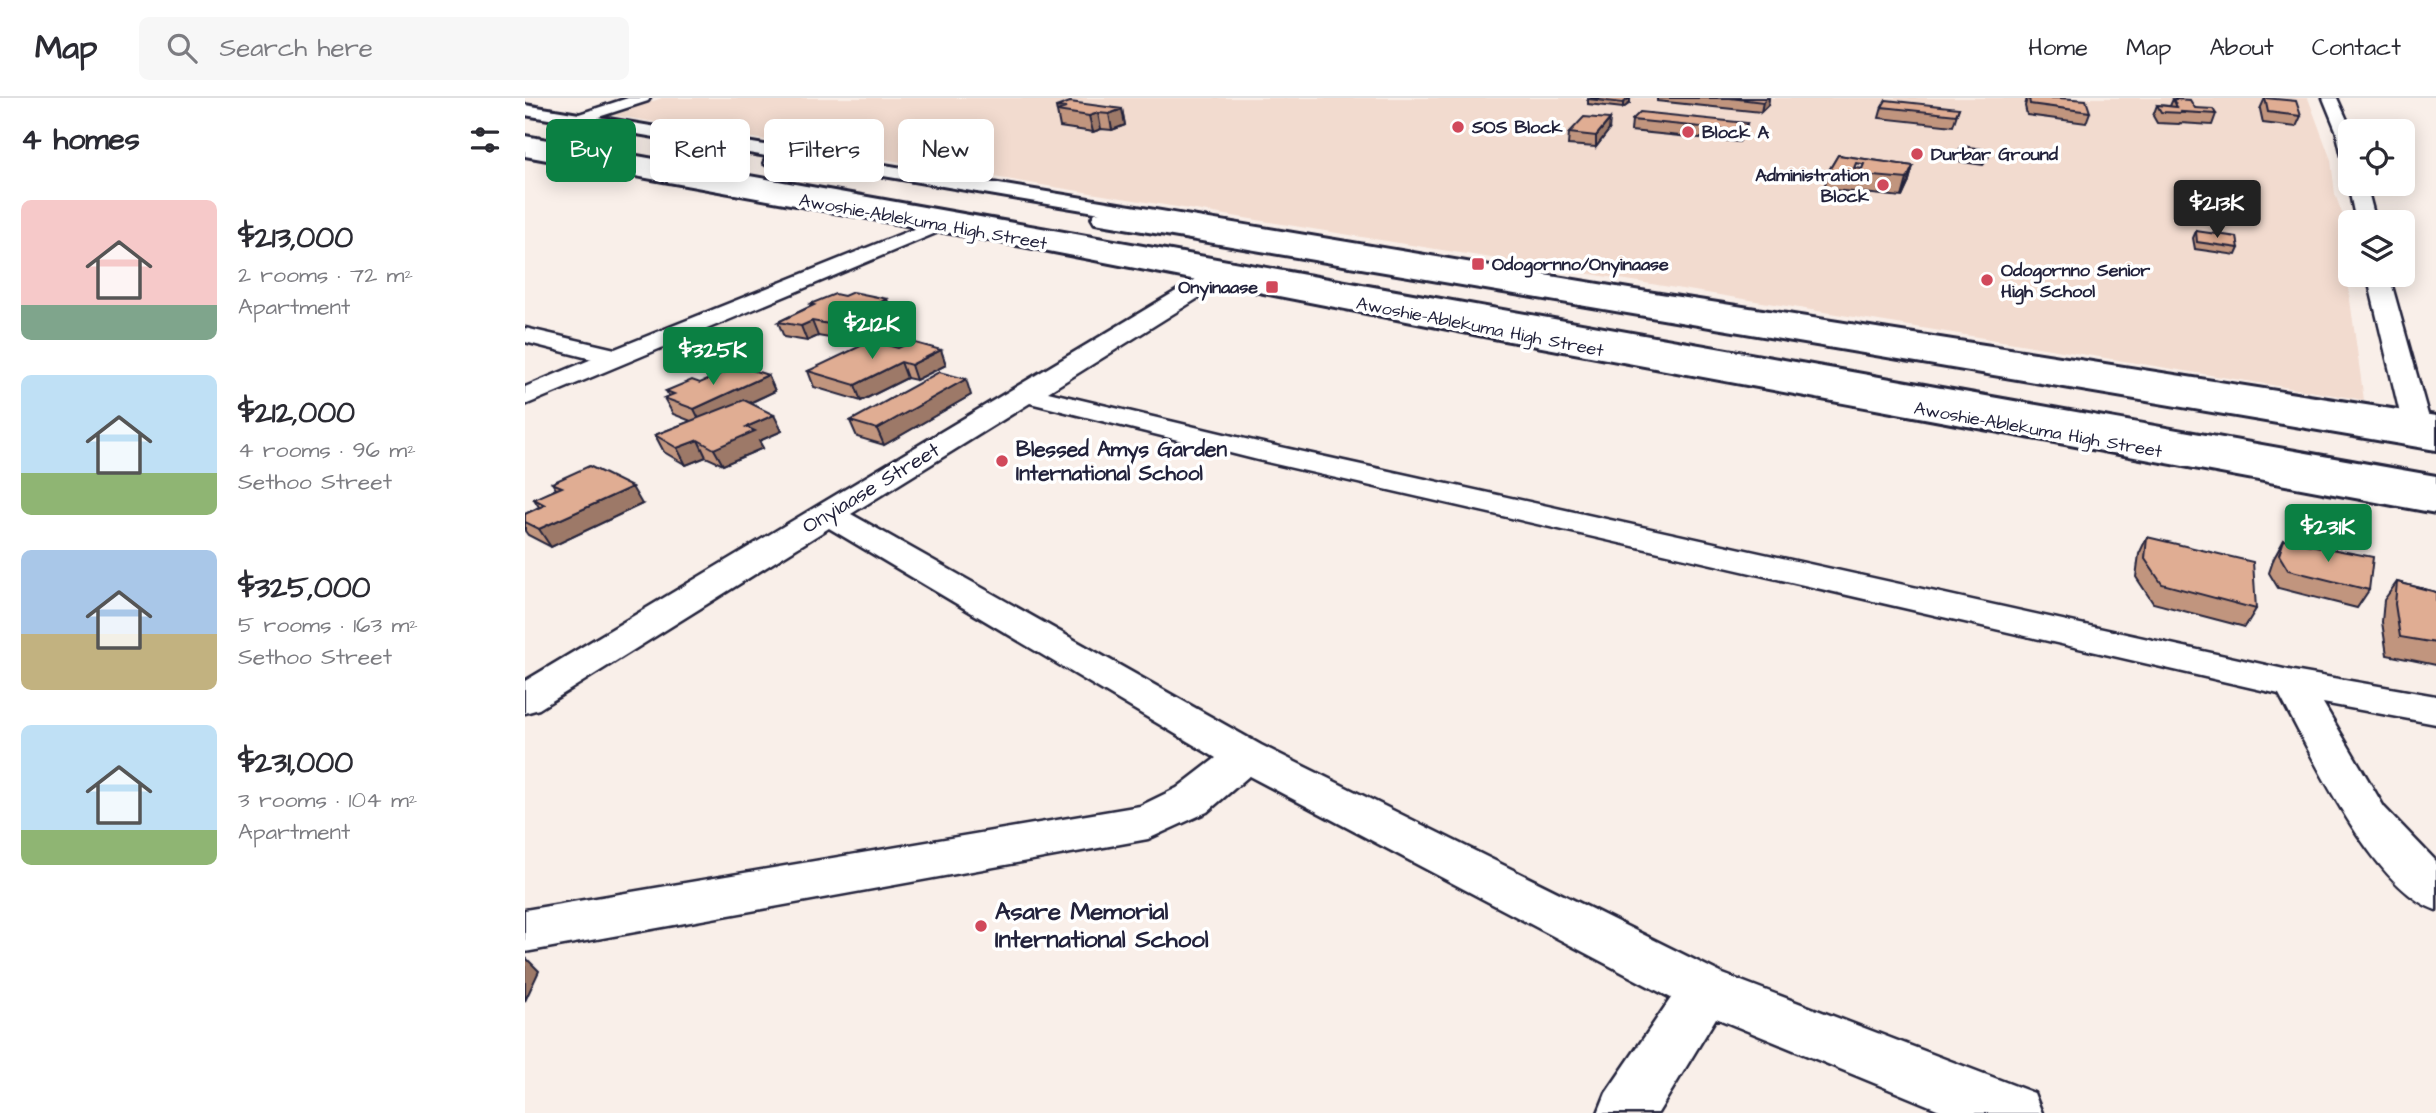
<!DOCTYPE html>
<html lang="en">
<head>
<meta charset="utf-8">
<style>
  :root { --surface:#fff; --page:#f7f7f7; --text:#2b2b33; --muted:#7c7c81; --line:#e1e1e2; --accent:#0b8043 }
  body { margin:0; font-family:"Architects Daughter",sans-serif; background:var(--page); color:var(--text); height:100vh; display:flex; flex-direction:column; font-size:26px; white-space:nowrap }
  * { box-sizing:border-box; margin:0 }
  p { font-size:23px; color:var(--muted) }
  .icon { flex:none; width:38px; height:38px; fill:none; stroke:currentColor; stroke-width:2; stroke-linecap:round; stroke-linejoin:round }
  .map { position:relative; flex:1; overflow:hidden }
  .side { display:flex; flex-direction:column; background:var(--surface); width:525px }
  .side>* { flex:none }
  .top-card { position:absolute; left:21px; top:21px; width:665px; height:63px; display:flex; gap:14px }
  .tools { position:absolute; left:1813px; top:21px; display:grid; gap:14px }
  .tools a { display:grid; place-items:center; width:77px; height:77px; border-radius:10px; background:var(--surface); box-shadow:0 4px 18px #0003; font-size:35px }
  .price { position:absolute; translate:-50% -60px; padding:0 16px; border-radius:7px; background:var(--accent); color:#fff; font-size:23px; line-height:46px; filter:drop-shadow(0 2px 4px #0008) }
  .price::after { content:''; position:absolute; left:50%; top:42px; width:21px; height:16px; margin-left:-10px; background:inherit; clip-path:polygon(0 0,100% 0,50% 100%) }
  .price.selected { background:#222; color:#fff }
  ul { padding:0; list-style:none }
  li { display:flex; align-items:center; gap:21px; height:175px; padding:0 21px }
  li span { display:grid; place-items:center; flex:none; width:196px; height:140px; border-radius:10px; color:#555 }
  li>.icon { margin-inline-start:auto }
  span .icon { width:84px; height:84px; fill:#fffc; stroke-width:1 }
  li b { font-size:30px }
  h2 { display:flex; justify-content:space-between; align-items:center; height:84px; padding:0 21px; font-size:30px }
  .chip { padding:0 24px; border-radius:10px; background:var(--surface); box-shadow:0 4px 18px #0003; font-size:24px; line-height:63px }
  .chip.selected { background:var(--accent); color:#fff }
  header { display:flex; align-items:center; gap:42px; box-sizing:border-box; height:98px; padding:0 35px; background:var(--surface); border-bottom:2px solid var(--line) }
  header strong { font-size:33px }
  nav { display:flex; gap:38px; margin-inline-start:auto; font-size:24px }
  .search { width:490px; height:63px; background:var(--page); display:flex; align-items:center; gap:18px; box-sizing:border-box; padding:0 24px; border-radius:10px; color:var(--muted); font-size:26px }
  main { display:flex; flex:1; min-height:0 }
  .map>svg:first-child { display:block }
</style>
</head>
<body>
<header>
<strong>Map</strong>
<div class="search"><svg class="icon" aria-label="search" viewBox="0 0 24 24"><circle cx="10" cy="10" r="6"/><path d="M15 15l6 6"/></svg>Search here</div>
<nav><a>Home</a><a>Map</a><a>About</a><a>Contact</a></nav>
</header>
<main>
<section class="side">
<h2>4 homes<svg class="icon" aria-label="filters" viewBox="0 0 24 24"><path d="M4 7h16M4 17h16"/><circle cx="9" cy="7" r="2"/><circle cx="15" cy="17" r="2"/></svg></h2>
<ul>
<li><span style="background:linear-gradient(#f6c9c9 75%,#7fa58c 0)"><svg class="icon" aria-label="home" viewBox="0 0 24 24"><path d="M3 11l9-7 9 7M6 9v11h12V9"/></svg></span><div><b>$213,000</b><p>2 rooms · 72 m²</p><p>Apartment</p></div></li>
<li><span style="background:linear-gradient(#bfe0f5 70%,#8fb573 0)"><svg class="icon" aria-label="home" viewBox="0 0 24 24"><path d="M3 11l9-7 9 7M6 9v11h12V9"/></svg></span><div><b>$212,000</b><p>4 rooms · 96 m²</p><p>Sethoo Street</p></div></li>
<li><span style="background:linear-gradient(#a9c7e8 60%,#c2b280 0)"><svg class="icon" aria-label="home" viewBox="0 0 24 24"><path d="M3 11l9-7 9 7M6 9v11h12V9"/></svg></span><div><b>$325,000</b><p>5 rooms · 163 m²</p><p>Sethoo Street</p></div></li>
<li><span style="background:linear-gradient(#bfe0f5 75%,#8fb573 0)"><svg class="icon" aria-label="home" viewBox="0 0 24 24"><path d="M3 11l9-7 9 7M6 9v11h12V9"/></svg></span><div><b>$231,000</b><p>3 rooms · 104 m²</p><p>Apartment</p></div></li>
</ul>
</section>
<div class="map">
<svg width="1911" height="1015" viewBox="0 0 1911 1015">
  <rect width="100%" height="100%" fill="#f9efe9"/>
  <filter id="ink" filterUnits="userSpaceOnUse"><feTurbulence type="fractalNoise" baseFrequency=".0143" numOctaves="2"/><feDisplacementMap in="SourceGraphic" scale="14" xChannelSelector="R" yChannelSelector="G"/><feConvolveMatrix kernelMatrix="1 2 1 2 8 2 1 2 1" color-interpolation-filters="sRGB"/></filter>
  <g filter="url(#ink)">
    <polygon fill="#f2dbcf" points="137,0 1783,0 1806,62 1810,96 1825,137 1825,159 1819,159 1839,302 87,17"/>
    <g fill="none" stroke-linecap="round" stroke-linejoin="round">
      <g stroke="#22223b" stroke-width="5">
        <g id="street">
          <polygon points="103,0 125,0 123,3 55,25 45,25 42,22 45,19"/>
          <polygon points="1798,0 1812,0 1827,33 1825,63 1817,58 1811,32"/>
          <polygon points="1825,83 1825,86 1841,86 1851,124 1831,124 1823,86"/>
          <polygon points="416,120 423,122 426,126 423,130 0,307 0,289 67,261 0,244 0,230 90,251"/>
          <path d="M691 172 699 174 702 179 699 184 523 294 733 344 1768 573 1911 598V626L1798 605 1859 709 1911 763V812C1847 790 1786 655 1754 596L733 362 505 305 326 416 736 647 1198 876 1509 995 1517 1015H1422L1191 920 1133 1015H1073L1081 995 1146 900 724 678 682 714 623 741 0 854V812L615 708 652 690 691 660 304 430 14 611 0 615V583L683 174Z"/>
          <polygon points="1842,177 1864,177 1905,324 1901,330 1891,332 1881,330 1877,324"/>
        </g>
      </g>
      <g stroke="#22223b" stroke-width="6">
        <g id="secondary">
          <polygon points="0,7 1110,192 1911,318 1911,336 1110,206 0,17"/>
          <polygon points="0,46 503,135 979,226 1911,395 1911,415 979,242 503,149 0,58"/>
        </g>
      </g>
      <g stroke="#22223b" stroke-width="6">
        <g id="primary">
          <polygon points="0,38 1911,378 1911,398 0,48"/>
          <polygon points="272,52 279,54 281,58 279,62 248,71 239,65 241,61"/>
          <polygon points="578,114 1911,334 1911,352 570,125 567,120 570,115"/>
        </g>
      </g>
      <use href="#street" fill="#fff" fill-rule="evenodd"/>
      <use href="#secondary" fill="#fff" fill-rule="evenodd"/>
      <use href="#primary" fill="#fff" fill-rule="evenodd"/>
    </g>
    <g fill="#c1957e" stroke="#22223b" stroke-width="2" fill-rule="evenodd">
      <polygon points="1105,0 1105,5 1098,10 1063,6 1063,1"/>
      <polygon points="1132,0 1244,0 1243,7 1236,14 1132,3"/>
      <polygon points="1502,0 1534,0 1565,14 1561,25 1502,17 1500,8"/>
      <polygon points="1740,0 1776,18 1771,29 1738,25 1735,11"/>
      <polygon points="1648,1 1670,10 1691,16 1687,27 1655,25 1654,26 1632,25 1628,18 1632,7 1645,8"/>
      <polygon points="531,9 597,11 600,27 587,32 576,31 568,34 535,29"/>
      <polygon points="1357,9 1434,10 1428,28 1354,20"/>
      <polygon points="1107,22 1222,25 1220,36 1214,44 1106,33"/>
      <polygon points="1084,32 1071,49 1043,47 1044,35"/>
      <path d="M1313 57 1388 68 1383 86 1377 99 1299 91 1303 74ZM1331 65 1339 66 1337 71 1329 70Z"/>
      <polygon points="1430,57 1464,58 1458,67 1429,63"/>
      <polygon points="1671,133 1714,150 1711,157 1670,151 1668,140"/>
      <polygon points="285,206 367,215 316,242 293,238 282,243 259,239 253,224 286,208"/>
      <polygon points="373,250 416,252 421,267 391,282 382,280 336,303 289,289 283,273"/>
      <polygon points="243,277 250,293 225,305 257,333 234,343 238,350 198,367 181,359 161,367 139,354 130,337 166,323 148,316 139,300 144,298 141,293"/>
      <polygon points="446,297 359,347 332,339 325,323"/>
      <polygon points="27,385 117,406 26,449 3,437 0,433 0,416 14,409 9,401 31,391"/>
      <polygon points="1622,439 1731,511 1720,529 1628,505 1611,479 1614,456"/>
      <polygon points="1759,442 1844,492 1832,510 1753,490 1744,475 1749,460"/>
      <polygon points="1872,484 1911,494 1911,567 1862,557 1857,524 1859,502"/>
    </g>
    <g fill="#9d7967" stroke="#22223b" stroke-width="2">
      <polygon points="1105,0 1105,5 1098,10 1098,5"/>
      <polygon points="1241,0 1244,0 1243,7 1236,14 1238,4"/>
      <polygon points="597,11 600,27 587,32 584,16"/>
      <polygon points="573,15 576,31 568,34 564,18"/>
      <polygon points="1085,21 1084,32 1071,49 1071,38"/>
      <polygon points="1222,25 1220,36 1214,44 1216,33"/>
      <polygon points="1465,52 1464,58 1458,67 1459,61"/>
      <polygon points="1388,68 1383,86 1377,99 1382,81"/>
      <polygon points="362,201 367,215 316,242 310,227"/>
      <polygon points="287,223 293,238 282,243 276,228"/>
      <polygon points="416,252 421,267 391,282 386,267"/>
      <polygon points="376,264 382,280 336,303 330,287"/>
      <polygon points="243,277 250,293 177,327 169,311"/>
      <polygon points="441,281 446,297 359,347 352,331"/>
      <polygon points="249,317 257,333 234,343 238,350 198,367 189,351 221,329"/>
      <polygon points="173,342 181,359 161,367 152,350"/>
      <polygon points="107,389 117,406 26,449 14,431"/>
      <polygon points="0,859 14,873 0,903"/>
    </g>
    <g fill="#e0ad93" stroke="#22223b" stroke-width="2" fill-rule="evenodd">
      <polygon points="1064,0 1105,0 1098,5 1063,1"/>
      <polygon points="1205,0 1241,0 1238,4"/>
      <polygon points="1504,0 1534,0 1561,2 1565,14 1505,6"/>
      <polygon points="1740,0 1771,3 1776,18 1743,14"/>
      <polygon points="1648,1 1665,2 1670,10 1688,11 1691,16 1657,14 1658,15 1636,14 1632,7 1652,9"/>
      <polygon points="1361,2 1434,10 1431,17 1357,9"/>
      <polygon points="545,4 597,11 584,16 573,15 564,18 532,13 541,10 531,9"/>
      <polygon points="1115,14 1222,25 1216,33 1107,22"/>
      <polygon points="1059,19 1085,21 1071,38 1044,35"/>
      <polygon points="1437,48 1465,52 1459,61 1430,57"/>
      <path d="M1313 57 1388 68 1382 81 1303 74ZM1331 65 1339 66 1337 71 1329 70Z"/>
      <polygon points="1671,133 1712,139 1714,150 1672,144"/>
      <polygon points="328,194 362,201 310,227 287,223 276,228 253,224 289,207 285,206 310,196 319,198"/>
      <polygon points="346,243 373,250 387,244 416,252 386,267 376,264 330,287 283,273"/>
      <polygon points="214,268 243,277 169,311 139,300 149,296 141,293 167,282 175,285"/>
      <polygon points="414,274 441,281 352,331 325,323"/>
      <polygon points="219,302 249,317 221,329 230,333 189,351 173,342 152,350 130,337"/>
      <polygon points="64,368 107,389 14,431 0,424 0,416 20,407 9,401 37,389 27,385"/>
      <polygon points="1622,439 1728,464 1731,511 1637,486 1620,461"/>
      <polygon points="1759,442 1848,459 1844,492 1763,472 1754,457"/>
      <polygon points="1872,484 1911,494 1911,545 1875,539 1870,506"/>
    </g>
  </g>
  <g fill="#d1495b" stroke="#fff" stroke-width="2.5">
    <circle cx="933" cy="29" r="7"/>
    <circle cx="1163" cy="34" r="7"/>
    <circle cx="1392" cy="56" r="7"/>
    <circle cx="1358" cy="87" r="7"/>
    <rect x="946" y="159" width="14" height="14" rx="3.5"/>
    <circle cx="1462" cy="182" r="7"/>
    <rect x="740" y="182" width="14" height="14" rx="3.5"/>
    <circle cx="477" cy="363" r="7"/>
    <circle cx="456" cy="828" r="7"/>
  </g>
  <g text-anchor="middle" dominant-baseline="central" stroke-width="7" stroke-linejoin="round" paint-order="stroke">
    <g font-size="18" font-weight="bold" fill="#22223b" stroke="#fff" text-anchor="start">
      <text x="947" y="29">SOS Block</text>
      <text x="1177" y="34">Block A</text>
      <text x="1406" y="56">Durbar Ground</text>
      <text x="1344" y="77" text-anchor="end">Administration<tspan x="1344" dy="21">Block</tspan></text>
      <text x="967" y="166">Odogornno/Onyinaase</text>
      <text x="1476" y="172">Odogornno Senior<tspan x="1476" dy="21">High School</tspan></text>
      <text x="733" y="189" text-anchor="end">Onyinaase</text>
    </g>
    <g font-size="18" fill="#22223b" stroke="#fff">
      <text transform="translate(398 124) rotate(10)">Awoshie-Ablekuma High Street</text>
      <text transform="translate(955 229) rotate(11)">Awoshie-Ablekuma High Street</text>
      <text transform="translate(1513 332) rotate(10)">Awoshie-Ablekuma High Street</text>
    </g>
    <g font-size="21" font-weight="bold" fill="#22223b" stroke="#fff" text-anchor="start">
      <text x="491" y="351">Blessed Amys Garden<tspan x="491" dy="24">International School</tspan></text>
    </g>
    <g font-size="21" fill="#22223b" stroke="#fff">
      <text transform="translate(346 390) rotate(-31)">Onyiaase Street</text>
    </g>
    <g font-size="24" font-weight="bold" fill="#22223b" stroke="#fff" text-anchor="start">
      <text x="470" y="814">Asare Memorial<tspan x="470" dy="28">International School</tspan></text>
    </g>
  </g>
</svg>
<div class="tools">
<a><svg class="icon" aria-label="locate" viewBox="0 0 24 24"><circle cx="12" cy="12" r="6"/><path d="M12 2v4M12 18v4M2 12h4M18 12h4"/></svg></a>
<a><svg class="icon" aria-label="layers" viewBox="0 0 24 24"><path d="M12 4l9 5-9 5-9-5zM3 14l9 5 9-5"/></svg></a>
</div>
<b class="price selected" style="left:1692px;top:142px">$213K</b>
<b class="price" style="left:347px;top:263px">$212K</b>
<b class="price" style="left:188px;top:289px">$325K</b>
<b class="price" style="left:1803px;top:466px">$231K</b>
<div class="top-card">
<a class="chip selected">Buy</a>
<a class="chip">Rent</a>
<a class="chip">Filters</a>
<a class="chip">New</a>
</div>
</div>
</main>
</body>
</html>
